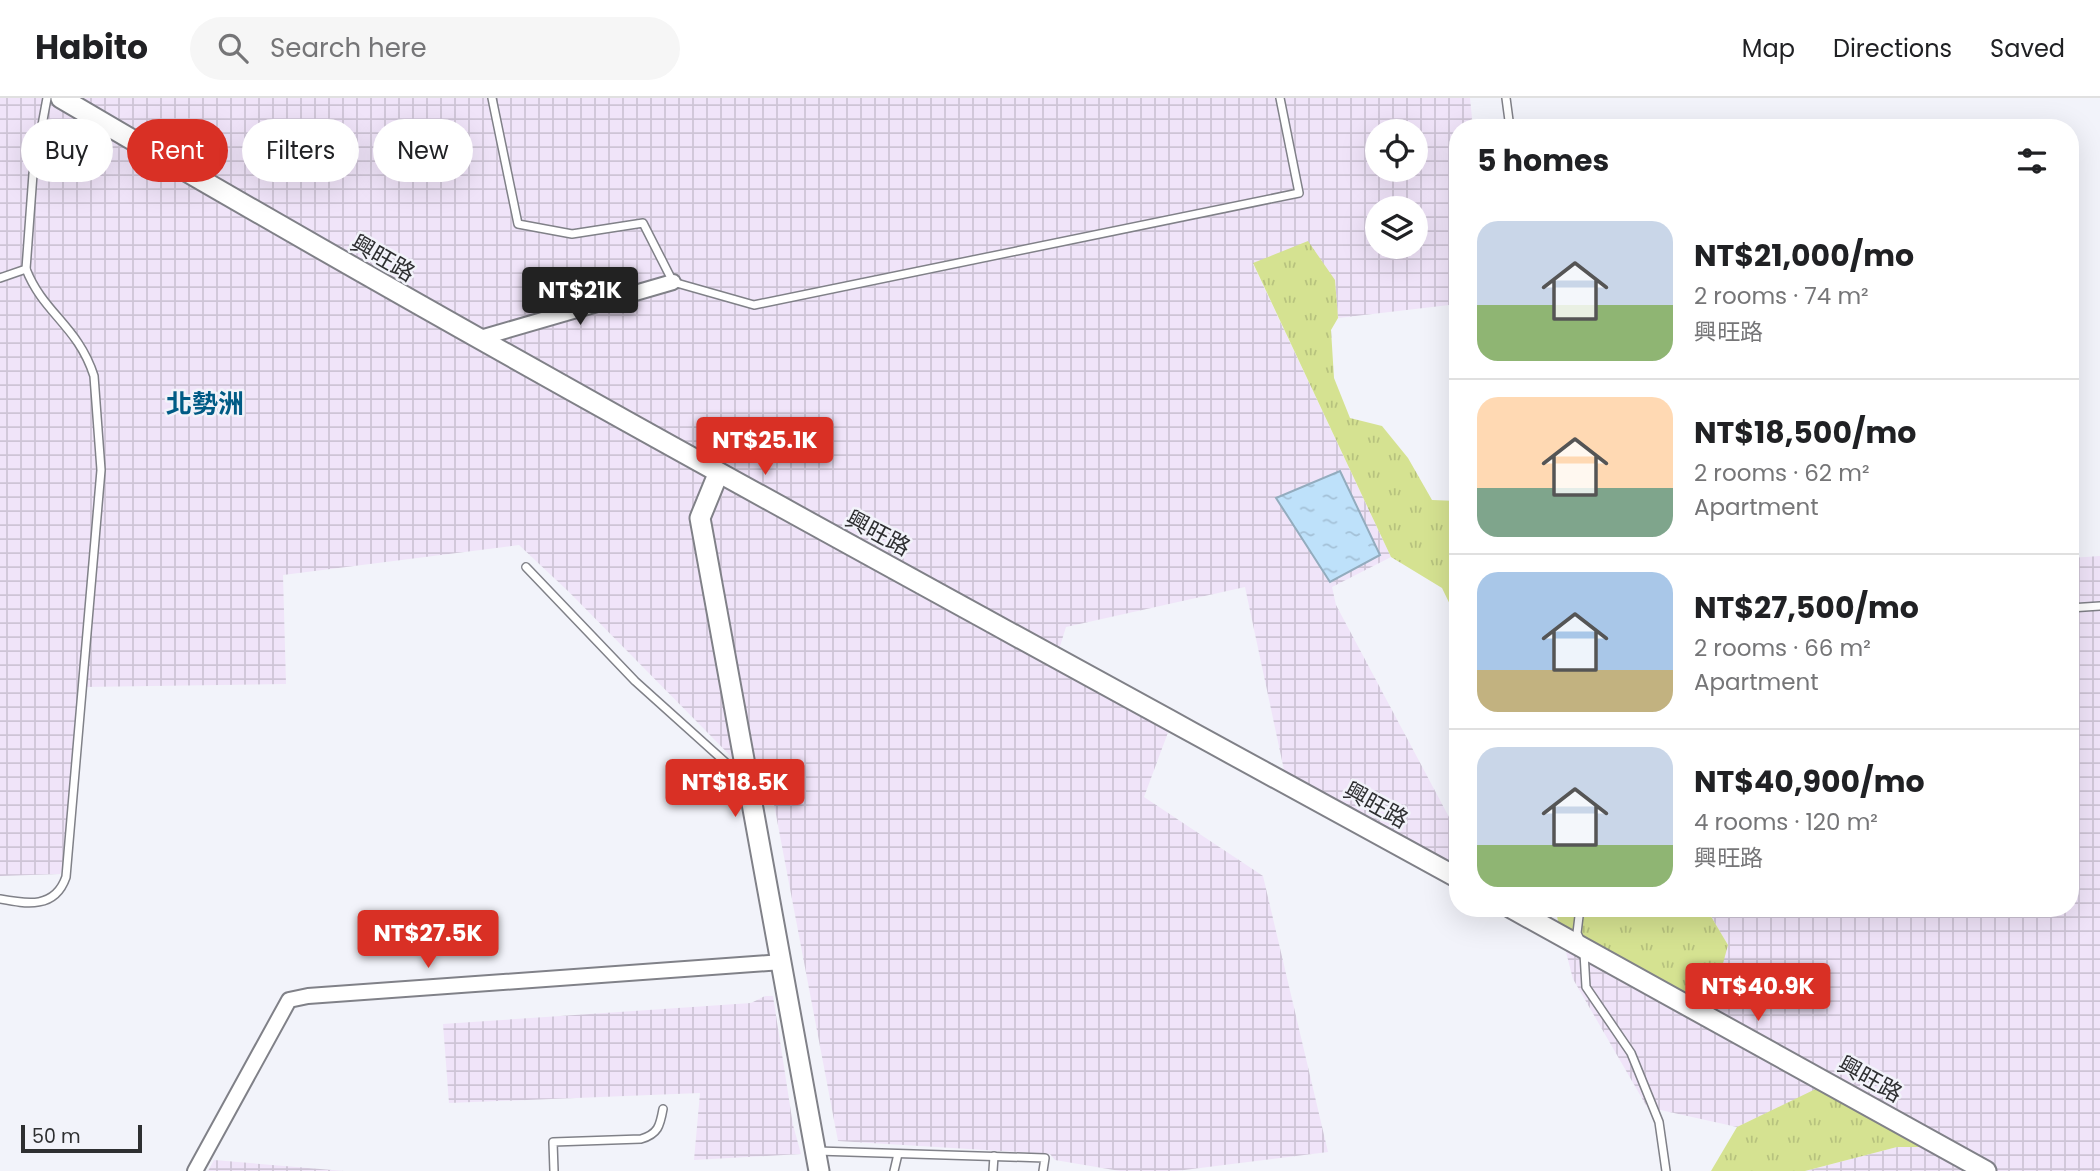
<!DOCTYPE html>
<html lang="en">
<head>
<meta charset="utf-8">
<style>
  :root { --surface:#fff; --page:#f6f6f6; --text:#202124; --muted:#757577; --line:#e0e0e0; --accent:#d93025 }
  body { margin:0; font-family:Poppins,"Noto Sans TC",sans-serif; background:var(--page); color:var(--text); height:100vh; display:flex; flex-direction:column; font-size:26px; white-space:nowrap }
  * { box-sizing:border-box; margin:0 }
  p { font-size:23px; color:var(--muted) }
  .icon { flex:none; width:38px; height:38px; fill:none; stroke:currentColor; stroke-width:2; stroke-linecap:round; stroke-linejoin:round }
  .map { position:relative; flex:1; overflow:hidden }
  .details { position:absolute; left:1449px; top:21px; width:630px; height:798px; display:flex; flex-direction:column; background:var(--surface); border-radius:28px; box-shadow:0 7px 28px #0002 }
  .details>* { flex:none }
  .guide { position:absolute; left:21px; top:21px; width:665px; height:63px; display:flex; gap:14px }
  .controls { position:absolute; left:1365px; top:21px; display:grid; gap:14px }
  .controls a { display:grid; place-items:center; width:63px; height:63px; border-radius:50%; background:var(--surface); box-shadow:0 7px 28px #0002; font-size:35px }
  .scale { position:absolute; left:21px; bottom:18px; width:121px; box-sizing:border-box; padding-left:7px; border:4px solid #2e2f31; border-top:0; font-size:19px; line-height:24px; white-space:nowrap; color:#2e2f31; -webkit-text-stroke:5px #f2f3fa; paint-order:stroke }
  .price { position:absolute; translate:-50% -60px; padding:0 16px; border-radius:7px; background:var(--accent); color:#fff; font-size:23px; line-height:46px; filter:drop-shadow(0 2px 4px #0008) }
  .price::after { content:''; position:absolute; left:50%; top:42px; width:21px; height:16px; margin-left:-10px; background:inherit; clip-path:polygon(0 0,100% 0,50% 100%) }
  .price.current { background:#222; color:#fff }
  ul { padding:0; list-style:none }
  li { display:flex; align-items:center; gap:21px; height:175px; padding:0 28px }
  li+li { border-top:2px solid var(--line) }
  li span { display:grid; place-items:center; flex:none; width:196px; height:140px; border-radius:21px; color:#555 }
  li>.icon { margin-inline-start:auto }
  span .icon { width:84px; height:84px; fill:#fffc; stroke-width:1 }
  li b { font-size:30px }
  h2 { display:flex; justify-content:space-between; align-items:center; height:84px; padding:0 28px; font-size:30px }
  .tag { padding:0 24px; border-radius:32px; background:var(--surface); box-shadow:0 7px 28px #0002; font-size:24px; line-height:63px }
  .tag.current { background:var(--accent); color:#fff }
  header { display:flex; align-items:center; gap:42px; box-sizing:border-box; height:98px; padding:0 35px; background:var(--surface); border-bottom:2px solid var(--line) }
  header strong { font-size:33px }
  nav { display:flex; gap:38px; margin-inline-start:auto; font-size:24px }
  .search { width:490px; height:63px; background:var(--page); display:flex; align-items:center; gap:18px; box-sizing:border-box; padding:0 24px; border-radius:38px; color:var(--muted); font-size:26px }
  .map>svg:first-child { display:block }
</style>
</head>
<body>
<header>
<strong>Habito</strong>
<div class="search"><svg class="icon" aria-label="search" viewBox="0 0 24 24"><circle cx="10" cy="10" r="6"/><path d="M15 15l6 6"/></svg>Search here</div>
<nav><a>Map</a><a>Directions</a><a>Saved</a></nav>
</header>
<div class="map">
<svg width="2100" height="1073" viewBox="0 0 2100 1073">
  <defs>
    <pattern id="industrial-grid" width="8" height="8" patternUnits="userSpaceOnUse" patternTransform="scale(1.75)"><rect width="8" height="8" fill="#f0e4f9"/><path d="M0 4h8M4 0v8" fill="none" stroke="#cec4d6"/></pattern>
    <pattern id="grass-tufts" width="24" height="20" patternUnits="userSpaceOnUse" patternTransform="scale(1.75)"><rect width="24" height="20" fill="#d5e291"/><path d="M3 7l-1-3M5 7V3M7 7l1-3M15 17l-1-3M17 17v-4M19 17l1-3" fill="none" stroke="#b7c27e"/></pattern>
    <pattern id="water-ripples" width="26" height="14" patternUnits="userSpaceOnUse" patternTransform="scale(1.75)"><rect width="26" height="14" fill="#bee1fa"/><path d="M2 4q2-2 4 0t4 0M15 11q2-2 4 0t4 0" fill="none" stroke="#a4c1d7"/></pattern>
  </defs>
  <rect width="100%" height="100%" fill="#f2f3fa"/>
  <g fill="url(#industrial-grid)" fill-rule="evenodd">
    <path d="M0 0H1470L1473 30H1458V206L1338 220 1335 182 1253 166 1391 459 1332 489 1336 507 1458 736V775L1287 686 1245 489 1066 529 1056 561 1173 621 1144 699 1263 778 1328 1054 1176 1073H1120L1055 1062 1050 1056 838 1043 773 701 569 494 519 447 283 477 286 586 83 589 73 747 60 776 0 778ZM1377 33H1416V72H1377ZM1377 110H1416V149H1377Z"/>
    <polygon points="2100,458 2100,1073 1805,1073 1897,1049 1935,1049 1826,987 1737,1029 1647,1009 1573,881 1560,831 1728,847 1706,810 2070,810 2070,460"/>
    <polygon points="765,898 773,898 793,1027 801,1056 694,1062 700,995 449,1005 443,926 751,905"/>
    <polygon points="214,1062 344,1073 208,1073"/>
  </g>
  <g fill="url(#grass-tufts)">
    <polygon points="1308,143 1335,182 1338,220 1331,232 1334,280 1350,320 1382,328 1408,360 1432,402 1458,403 1458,523 1442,490 1391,459 1253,165"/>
    <polygon points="1555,810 1706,810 1728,847 1709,917 1560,831"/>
    <polygon points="1826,986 1937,1049 1897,1049 1805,1073 1711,1073 1737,1029"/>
  </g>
  <polygon fill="url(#water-ripples)" stroke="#93acbe" stroke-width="2" points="1340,373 1380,457 1330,484 1276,400"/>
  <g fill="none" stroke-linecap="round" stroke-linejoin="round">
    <g stroke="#808188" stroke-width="10">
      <g id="lane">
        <polyline points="492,0 518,126 572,136 643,125 673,184 754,207 1299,95 1280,0"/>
        <polyline points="1506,0 1510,30"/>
        <polyline points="0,180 26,171 33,76 47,0"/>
        <polyline points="526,469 635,583 744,681"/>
        <polyline points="2070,510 2100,508"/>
        <path d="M0 801C27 806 55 811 66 779L101 372 94 278C78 228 43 215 26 171"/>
        <polyline points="1580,810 1577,835 1581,844"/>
        <polyline points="1584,855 1586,889 1631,955 1659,1024 1666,1073"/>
        <polyline points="817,1053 1045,1060 1043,1073"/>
        <path d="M554 1073 553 1044 641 1041C658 1036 660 1028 663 1011"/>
        <polyline points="894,1073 898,1056"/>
        <polyline points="993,1073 994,1058"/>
      </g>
    </g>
    <g stroke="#808188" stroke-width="18">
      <g id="street">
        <polyline points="477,241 673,184"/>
        <polyline points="195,1073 289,902 308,898 782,864"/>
      </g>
    </g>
    <g stroke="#808188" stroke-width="23">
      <g id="secondary">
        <path d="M61 0C521 271 990 523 1458 780"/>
        <polyline points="718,376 700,420 819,1073"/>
        <polyline points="1511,810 1986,1073"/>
      </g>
    </g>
    <use href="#lane" stroke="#fff" stroke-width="7"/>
    <use href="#street" stroke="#fff" stroke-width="14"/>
    <use href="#secondary" stroke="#fff" stroke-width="19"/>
  </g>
  <g text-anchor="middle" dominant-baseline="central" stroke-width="5" stroke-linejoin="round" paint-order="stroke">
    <g font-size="23" fill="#2e2f31" stroke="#f2f3fa">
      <text transform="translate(383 160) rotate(30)">興旺路</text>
      <text transform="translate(878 435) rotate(28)">興旺路</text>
      <text transform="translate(1376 707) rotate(29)">興旺路</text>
      <text transform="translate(1870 981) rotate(29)">興旺路</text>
    </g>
    <g font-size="26" font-weight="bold" fill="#005b85" stroke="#f2f3fa">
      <text x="205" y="306">北勢洲</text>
    </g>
  </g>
</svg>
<div class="controls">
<a><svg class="icon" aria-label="locate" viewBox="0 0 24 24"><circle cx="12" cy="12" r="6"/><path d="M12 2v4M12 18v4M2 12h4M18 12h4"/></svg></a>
<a><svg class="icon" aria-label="layers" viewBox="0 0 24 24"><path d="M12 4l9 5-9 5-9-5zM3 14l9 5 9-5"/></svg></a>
</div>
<div class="scale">50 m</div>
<b class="price current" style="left:580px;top:229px">NT$21K</b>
<b class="price" style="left:765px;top:379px">NT$25.1K</b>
<b class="price" style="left:735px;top:721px">NT$18.5K</b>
<b class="price" style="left:428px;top:872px">NT$27.5K</b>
<b class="price" style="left:1758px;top:925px">NT$40.9K</b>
<div class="guide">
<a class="tag">Buy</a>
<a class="tag current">Rent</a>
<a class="tag">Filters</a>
<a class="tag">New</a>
</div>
<section class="details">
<h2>5 homes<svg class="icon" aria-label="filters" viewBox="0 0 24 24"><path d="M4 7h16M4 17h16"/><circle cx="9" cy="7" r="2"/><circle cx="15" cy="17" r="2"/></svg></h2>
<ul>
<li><span style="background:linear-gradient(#c9d6e8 60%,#8fb573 0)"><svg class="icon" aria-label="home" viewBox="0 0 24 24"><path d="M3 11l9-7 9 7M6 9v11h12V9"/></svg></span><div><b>NT$21,000/mo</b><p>2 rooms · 74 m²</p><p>興旺路</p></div></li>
<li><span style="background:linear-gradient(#ffd9b3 65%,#7fa58c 0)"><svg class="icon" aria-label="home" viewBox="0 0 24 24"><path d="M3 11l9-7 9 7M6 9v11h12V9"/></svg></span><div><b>NT$18,500/mo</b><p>2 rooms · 62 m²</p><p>Apartment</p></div></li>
<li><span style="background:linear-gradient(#a9c7e8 70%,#c2b280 0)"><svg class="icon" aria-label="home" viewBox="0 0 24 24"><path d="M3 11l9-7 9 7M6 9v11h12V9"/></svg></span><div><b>NT$27,500/mo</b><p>2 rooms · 66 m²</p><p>Apartment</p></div></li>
<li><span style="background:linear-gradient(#c9d6e8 70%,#8fb573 0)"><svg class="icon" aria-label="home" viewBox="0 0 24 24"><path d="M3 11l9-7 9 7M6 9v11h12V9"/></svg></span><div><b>NT$40,900/mo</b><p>4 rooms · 120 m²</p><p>興旺路</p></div></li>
</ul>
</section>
</div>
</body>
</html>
